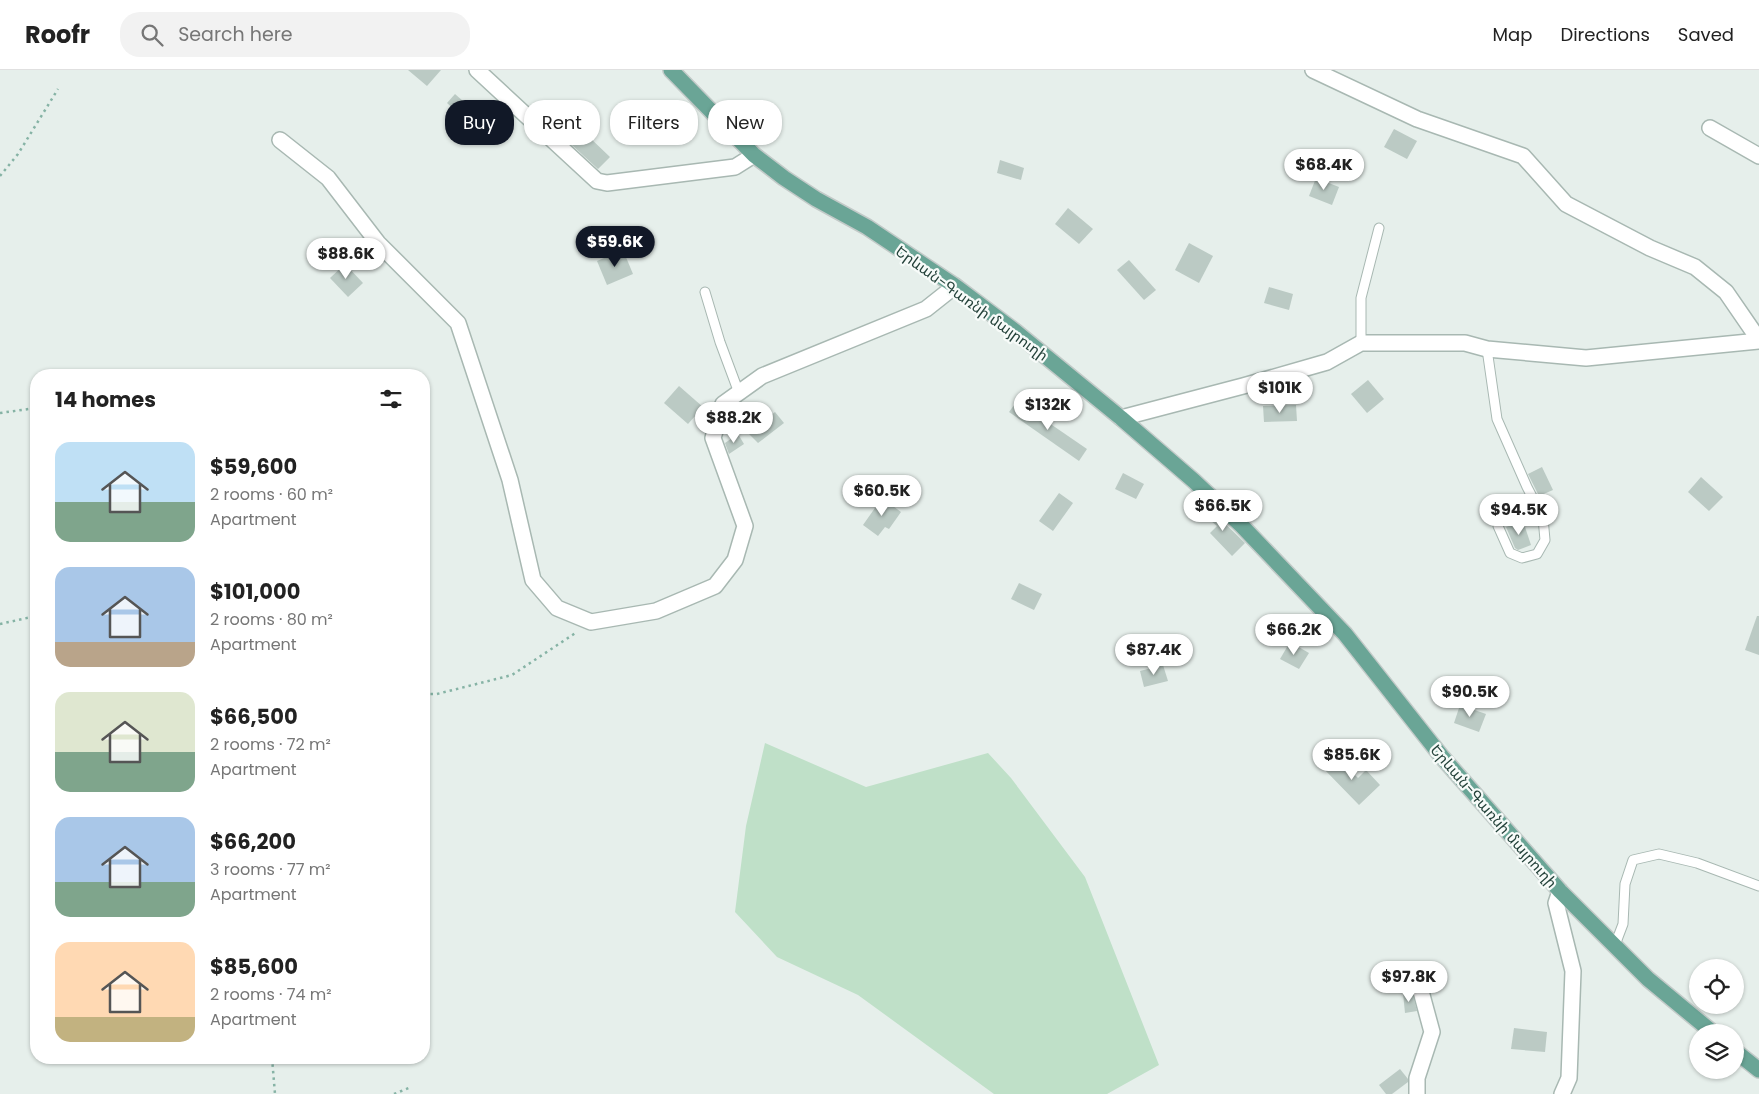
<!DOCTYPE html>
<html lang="en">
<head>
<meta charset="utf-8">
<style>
  :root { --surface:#fff; --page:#f2f2f2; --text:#222; --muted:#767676; --line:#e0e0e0; --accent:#111827 }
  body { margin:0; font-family:Poppins,"Noto Sans Armenian",sans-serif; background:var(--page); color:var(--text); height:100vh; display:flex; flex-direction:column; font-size:19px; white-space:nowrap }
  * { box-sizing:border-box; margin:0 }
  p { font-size:16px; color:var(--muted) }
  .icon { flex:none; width:28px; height:28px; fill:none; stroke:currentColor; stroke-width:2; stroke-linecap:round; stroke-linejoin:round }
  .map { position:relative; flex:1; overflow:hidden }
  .sheet { position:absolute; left:30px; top:299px; width:400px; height:695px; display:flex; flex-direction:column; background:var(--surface); border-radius:20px; box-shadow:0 1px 4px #0004 }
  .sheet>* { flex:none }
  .top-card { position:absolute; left:445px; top:30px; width:475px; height:45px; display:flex; gap:10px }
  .tools { position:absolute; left:1689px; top:889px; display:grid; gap:10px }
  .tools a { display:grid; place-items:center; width:55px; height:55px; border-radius:50%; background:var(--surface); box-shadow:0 1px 4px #0004; font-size:25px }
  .price { position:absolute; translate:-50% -42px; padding:0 11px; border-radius:18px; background:#fff; color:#222; font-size:16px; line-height:32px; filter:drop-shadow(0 1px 2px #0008) }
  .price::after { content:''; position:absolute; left:50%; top:30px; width:15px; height:11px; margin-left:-8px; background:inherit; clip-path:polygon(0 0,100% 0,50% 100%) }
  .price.on { background:var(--accent); color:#fff }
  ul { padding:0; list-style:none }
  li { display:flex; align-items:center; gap:15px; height:125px; padding:0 25px }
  li span { display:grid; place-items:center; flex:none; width:140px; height:100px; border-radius:15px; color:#555 }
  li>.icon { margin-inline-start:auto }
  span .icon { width:60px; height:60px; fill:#fffc; stroke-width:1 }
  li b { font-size:21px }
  h2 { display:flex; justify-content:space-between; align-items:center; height:60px; padding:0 25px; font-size:21px }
  .tag { padding:0 18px; border-radius:20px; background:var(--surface); box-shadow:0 1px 4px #0004; font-size:18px; line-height:45px }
  .tag.on { background:var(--accent); color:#fff }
  header { display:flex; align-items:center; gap:30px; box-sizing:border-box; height:70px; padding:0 25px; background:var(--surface); border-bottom:1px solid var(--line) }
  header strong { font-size:24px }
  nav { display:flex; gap:28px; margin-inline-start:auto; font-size:18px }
  .search { width:350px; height:45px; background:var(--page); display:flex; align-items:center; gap:12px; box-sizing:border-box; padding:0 18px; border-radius:20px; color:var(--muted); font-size:19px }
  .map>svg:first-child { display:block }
</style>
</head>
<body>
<header>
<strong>Roofr</strong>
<div class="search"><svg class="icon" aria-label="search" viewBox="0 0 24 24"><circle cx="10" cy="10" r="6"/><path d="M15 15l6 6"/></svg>Search here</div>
<nav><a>Map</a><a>Directions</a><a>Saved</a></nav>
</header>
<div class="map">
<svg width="1759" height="1024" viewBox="0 0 1759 1024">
  <rect width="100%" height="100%" fill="#e6efeb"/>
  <polygon fill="#bfe0c8" points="765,673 866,717 988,683 1011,708 1085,807 1159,995 1107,1024 994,1024 858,925 777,887 735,842 746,756"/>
  <g fill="#bbcac4">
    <polygon points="408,0 441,0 427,16"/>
    <polygon points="455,24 472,39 464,48 447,33"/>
    <polygon points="558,41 586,68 588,66 610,87 598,99 548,53"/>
    <polygon points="1394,59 1417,71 1407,89 1384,77"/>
    <polygon points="1000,90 1024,98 1021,110 997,103"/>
    <polygon points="1316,108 1339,117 1332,135 1309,126"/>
    <polygon points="1068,138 1093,159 1079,174 1055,154"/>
    <polygon points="1189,173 1213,186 1199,213 1175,200"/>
    <polygon points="623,180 633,204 607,215 597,191"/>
    <polygon points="1129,190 1156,220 1144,230 1117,200"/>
    <polygon points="345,194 363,213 348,227 330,208"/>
    <polygon points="1269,217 1293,224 1289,240 1264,233"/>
    <polygon points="1368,310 1384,329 1367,343 1351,324"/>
    <polygon points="679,316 703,337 688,354 664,333"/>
    <polygon points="1017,331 1087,379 1079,391 1009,342"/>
    <polygon points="1296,335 1297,351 1264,352 1263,336"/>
    <polygon points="775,342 784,353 758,373 748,363"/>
    <polygon points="738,364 744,374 729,384 725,373"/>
    <polygon points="1542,397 1553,420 1539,426 1528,404"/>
    <polygon points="1123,403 1144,414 1136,429 1115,419"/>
    <polygon points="1701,407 1723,427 1709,441 1688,422"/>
    <polygon points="1059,423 1073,433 1053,461 1039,451"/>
    <polygon points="882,428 901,442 889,459 885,457 878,466 863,455"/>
    <polygon points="1204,433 1245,473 1232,486 1210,463 1217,456 1198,440"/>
    <polygon points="1523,451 1531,475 1518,480 1515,478 1506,457"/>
    <polygon points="1019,513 1042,524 1034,540 1011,529"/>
    <polygon points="1757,546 1759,546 1759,585 1745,580"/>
    <polygon points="1290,572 1309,583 1299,599 1280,589"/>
    <polygon points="1163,595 1168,611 1144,617 1140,601"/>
    <polygon points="1460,635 1486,644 1479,662 1454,653"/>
    <polygon points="1336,686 1358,708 1366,700 1380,715 1359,735 1323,698"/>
    <polygon points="1412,922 1417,941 1405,943 1403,923"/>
    <polygon points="1514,958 1547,962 1545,982 1511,979"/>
    <polygon points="1400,999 1408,1009 1408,1012 1392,1024 1386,1024 1379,1015"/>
  </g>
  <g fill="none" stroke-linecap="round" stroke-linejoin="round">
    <g stroke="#a8b8b2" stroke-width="11">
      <g id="service">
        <polyline points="705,222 720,272 739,323"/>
        <polyline points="1361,273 1361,228 1379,158"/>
        <polyline points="1487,279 1497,349 1527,417 1543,448 1545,470 1537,484 1522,488 1510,483 1498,456"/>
        <polyline points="1615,875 1623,854 1625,814 1633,790 1659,784 1697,793 1759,816"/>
      </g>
    </g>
    <g stroke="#a8b8b2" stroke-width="18">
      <g id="minor">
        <polyline points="477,0 597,111 607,113 735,97 754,85"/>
        <polyline points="1313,0 1417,49 1523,86 1566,134 1650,178 1695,197 1726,222 1759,270"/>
        <polyline points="1710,58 1759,86"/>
        <polyline points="280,70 328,108 378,173 458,253 510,410 533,510 557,538 591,552 656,541 715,516 735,490 745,456 713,368 723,334 762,306 926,239 955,216"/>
        <polyline points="1121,348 1243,316 1327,292 1361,273 1465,273 1487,279 1586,288 1759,271"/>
        <polyline points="1560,821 1556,833 1573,901 1569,1008 1562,1024"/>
        <polyline points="1417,1024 1417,1008 1432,962 1419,914"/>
      </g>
    </g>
    <g stroke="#c2cac8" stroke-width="18">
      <g id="primary">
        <polyline points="671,0 754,85 784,108 816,129 867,157 955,216 1016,262 1121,348 1194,411 1242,456 1345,564 1442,687 1560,821 1648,909 1712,962"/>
        <polyline points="1735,981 1759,1000"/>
      </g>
    </g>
    <g stroke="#86b3a5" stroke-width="2.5" stroke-dasharray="2.5 4" stroke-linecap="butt">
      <polyline points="0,106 18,84 58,19"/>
      <polyline points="0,343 36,338"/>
      <polyline points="0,554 36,546"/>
      <polyline points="424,624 437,624 512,605 577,562"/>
      <polyline points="272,988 275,1024"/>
      <polyline points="394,1024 411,1017"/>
    </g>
    <use href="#service" stroke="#fff" stroke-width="9"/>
    <use href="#minor" stroke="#fff" stroke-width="15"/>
    <use href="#primary" stroke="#6aa596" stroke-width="15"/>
  </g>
  <g text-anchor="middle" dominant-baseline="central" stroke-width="4.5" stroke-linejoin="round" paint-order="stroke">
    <g font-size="15" fill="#24423a" stroke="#f7fbf9">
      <text transform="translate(972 233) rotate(36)">Երևան-Գառնի մայրուղի</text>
      <text transform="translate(1494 746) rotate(49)">Երևան-Գառնի մայրուղի</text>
    </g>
  </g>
</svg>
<div class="tools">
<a><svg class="icon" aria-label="locate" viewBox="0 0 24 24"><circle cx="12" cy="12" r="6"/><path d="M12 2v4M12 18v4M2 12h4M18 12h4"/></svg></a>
<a><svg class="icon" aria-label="layers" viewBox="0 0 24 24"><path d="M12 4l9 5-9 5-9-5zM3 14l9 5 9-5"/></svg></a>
</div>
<b class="price" style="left:1324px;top:121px">$68.4K</b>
<b class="price on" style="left:615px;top:198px">$59.6K</b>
<b class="price" style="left:346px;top:210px">$88.6K</b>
<b class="price" style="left:1280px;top:344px">$101K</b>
<b class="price" style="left:1048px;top:361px">$132K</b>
<b class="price" style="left:734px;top:374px">$88.2K</b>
<b class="price" style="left:882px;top:447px">$60.5K</b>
<b class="price" style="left:1223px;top:462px">$66.5K</b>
<b class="price" style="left:1519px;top:466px">$94.5K</b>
<b class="price" style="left:1294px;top:586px">$66.2K</b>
<b class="price" style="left:1154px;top:606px">$87.4K</b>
<b class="price" style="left:1470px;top:648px">$90.5K</b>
<b class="price" style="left:1352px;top:711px">$85.6K</b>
<b class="price" style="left:1409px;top:933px">$97.8K</b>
<div class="top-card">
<a class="tag on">Buy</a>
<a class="tag">Rent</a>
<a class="tag">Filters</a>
<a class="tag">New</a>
</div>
<section class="sheet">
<h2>14 homes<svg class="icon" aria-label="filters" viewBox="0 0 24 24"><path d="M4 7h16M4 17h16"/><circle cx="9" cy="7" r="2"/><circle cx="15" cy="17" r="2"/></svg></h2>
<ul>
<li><span style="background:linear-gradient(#bfe0f5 60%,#7fa58c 0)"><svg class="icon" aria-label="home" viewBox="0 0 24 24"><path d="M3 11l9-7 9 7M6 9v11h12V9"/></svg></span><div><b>$59,600</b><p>2 rooms · 60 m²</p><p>Apartment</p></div></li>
<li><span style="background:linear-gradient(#a9c7e8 75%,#b9a48a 0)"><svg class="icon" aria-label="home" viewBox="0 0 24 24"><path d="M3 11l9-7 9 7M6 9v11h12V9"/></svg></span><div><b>$101,000</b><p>2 rooms · 80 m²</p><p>Apartment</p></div></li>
<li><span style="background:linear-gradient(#dfe7d0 60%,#7fa58c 0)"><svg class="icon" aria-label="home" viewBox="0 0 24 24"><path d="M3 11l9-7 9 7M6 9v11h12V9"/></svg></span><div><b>$66,500</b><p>2 rooms · 72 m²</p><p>Apartment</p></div></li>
<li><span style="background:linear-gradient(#a9c7e8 65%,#7fa58c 0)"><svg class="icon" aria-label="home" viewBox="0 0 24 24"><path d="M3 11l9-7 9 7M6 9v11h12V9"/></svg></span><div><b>$66,200</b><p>3 rooms · 77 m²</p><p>Apartment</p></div></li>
<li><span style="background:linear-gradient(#ffd9b3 75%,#c2b280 0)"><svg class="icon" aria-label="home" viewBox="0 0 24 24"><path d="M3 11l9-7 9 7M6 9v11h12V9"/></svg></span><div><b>$85,600</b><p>2 rooms · 74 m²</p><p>Apartment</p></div></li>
</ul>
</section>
</div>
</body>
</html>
